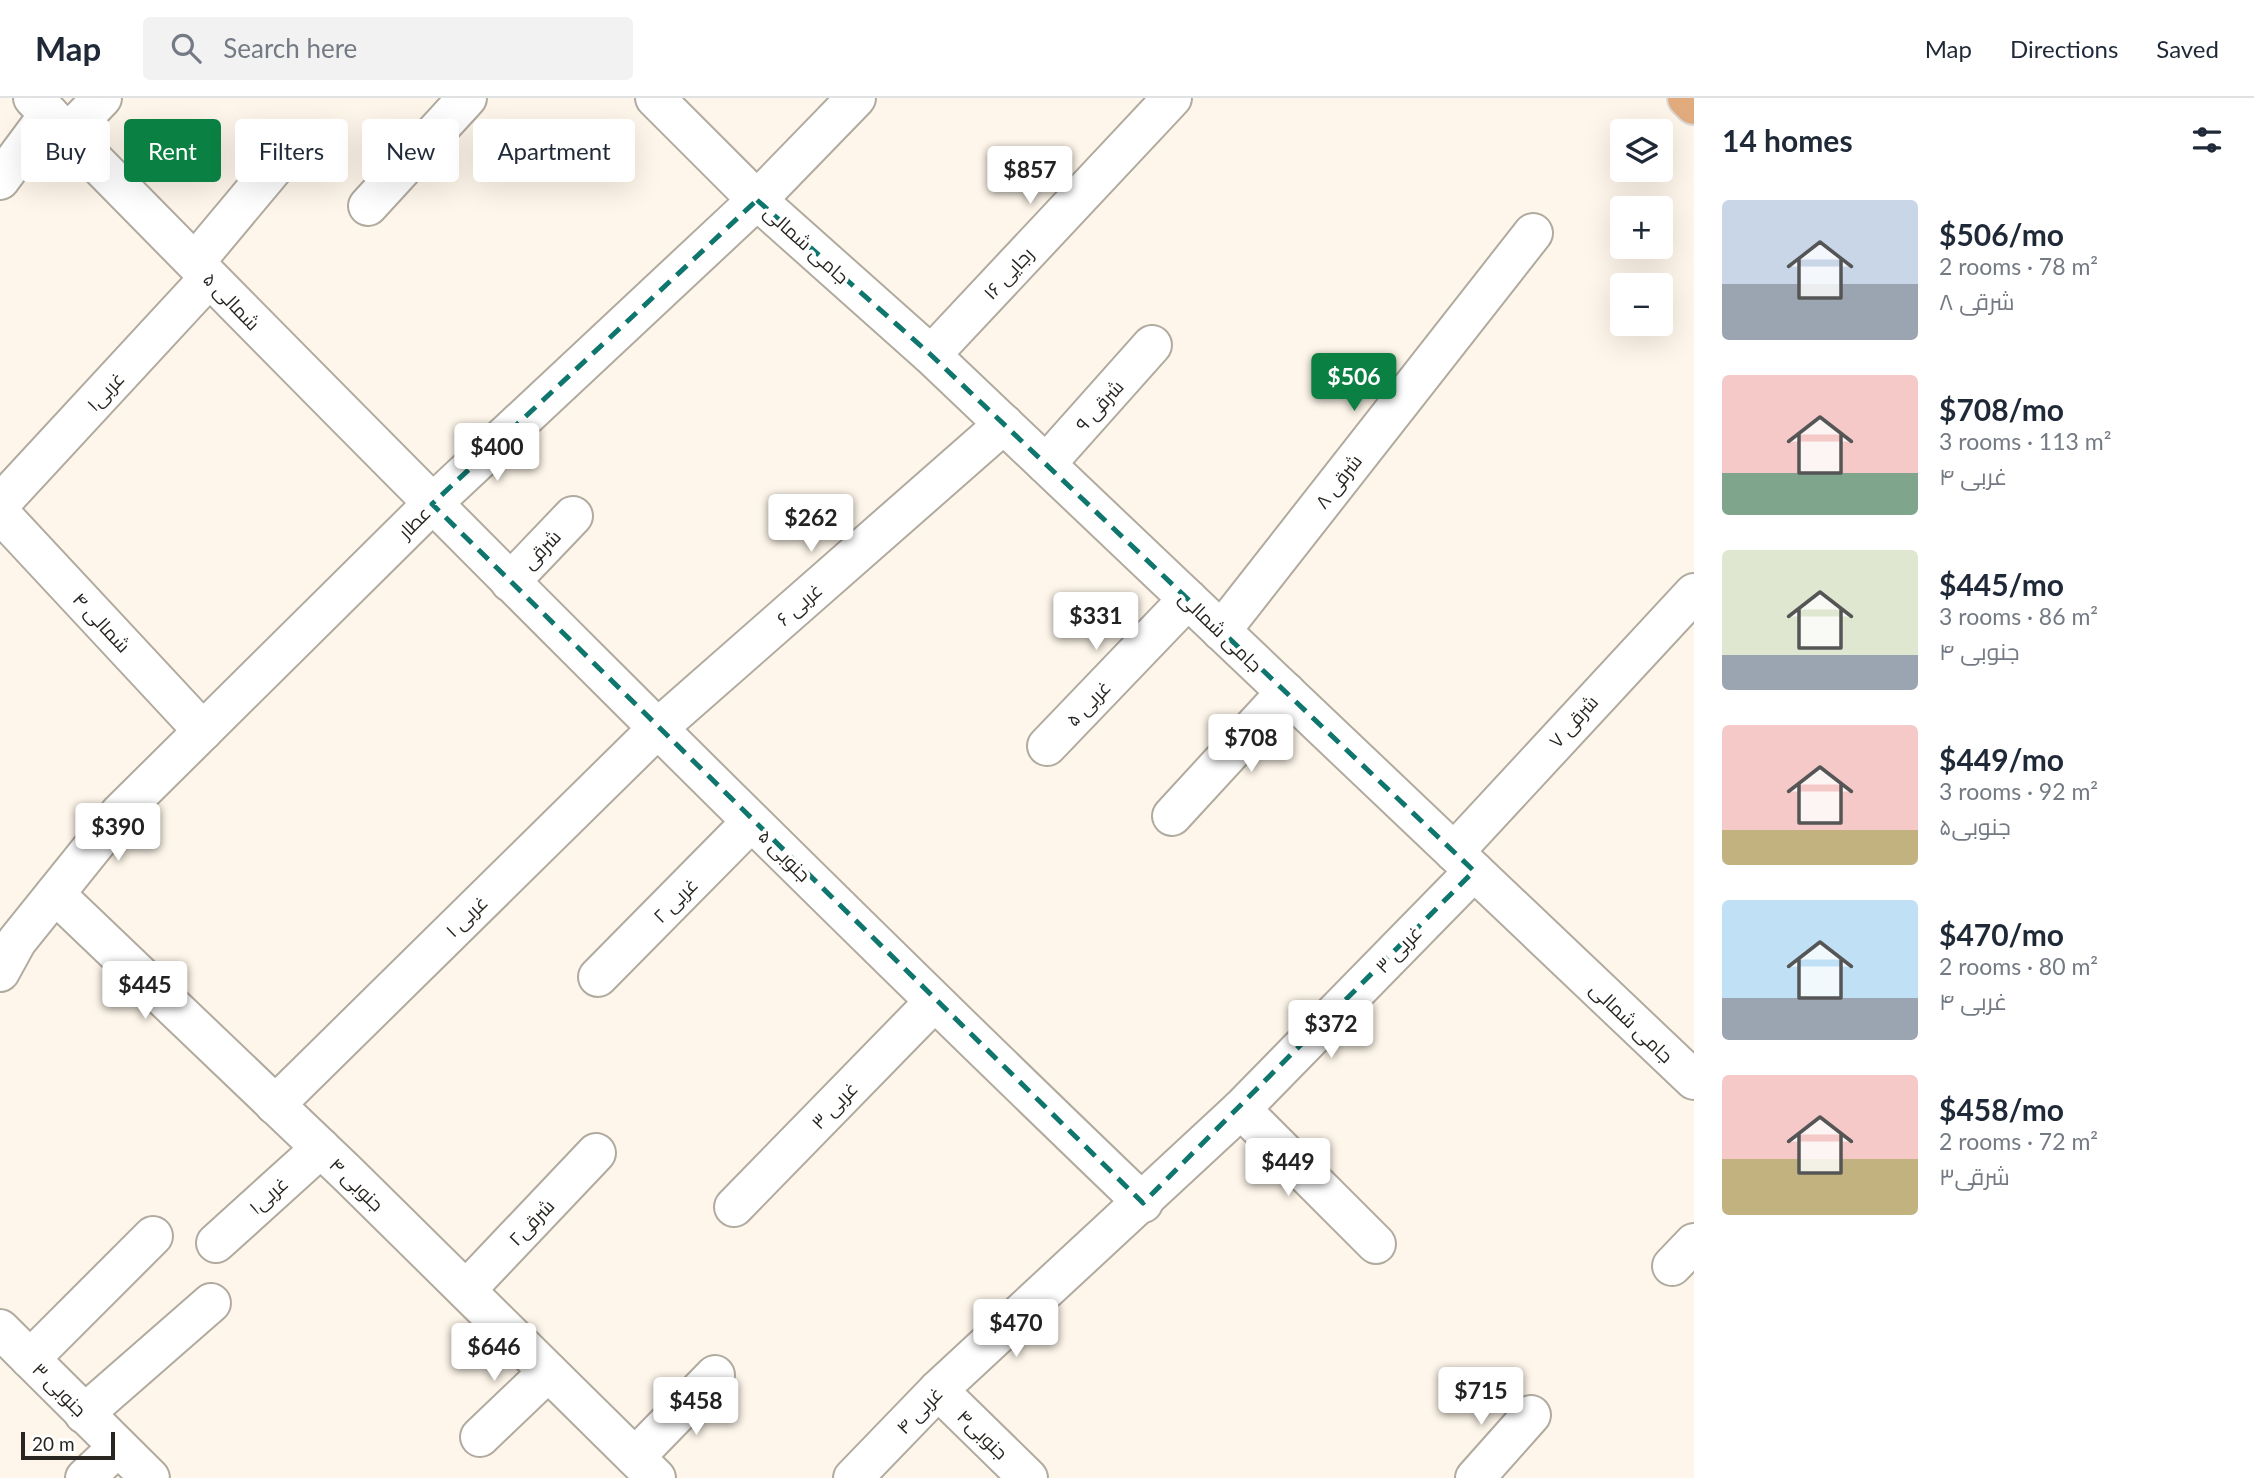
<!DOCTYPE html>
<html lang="en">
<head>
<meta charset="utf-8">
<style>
  :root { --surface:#fff; --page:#f2f2f3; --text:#1f2937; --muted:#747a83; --line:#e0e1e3; --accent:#0b8043 }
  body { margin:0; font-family:Lato,Cairo,sans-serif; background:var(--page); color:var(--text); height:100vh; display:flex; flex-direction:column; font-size:26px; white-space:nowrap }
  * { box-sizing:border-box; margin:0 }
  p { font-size:23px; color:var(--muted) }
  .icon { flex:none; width:38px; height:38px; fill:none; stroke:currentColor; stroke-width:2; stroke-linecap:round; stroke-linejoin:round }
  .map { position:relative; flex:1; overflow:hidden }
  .details { display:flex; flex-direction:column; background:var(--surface); width:560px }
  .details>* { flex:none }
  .hud { position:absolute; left:21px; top:21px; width:665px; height:63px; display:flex; gap:14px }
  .tools { position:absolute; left:1610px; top:21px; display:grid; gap:14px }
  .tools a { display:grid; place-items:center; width:63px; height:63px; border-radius:7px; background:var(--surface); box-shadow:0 7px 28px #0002; font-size:35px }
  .scale { position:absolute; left:21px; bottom:18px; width:94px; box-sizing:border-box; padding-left:7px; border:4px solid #292622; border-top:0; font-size:19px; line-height:24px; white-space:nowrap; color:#292622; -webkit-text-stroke:5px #fff; paint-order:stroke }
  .price { position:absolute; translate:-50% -60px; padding:0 16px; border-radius:7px; background:#fff; color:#222; font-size:23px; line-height:46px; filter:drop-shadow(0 2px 4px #0008) }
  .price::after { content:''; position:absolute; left:50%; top:42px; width:21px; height:16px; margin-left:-10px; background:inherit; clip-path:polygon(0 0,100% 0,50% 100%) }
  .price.active { background:var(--accent); color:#fff }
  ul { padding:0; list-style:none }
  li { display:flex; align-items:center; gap:21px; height:175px; padding:0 28px }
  li span { display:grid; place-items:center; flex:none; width:196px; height:140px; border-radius:7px; color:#555 }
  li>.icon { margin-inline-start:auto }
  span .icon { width:84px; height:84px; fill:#fffc; stroke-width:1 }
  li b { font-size:30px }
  h2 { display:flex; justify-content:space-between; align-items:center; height:84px; padding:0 28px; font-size:30px }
  .tag { padding:0 24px; border-radius:7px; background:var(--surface); box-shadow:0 7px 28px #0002; font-size:24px; line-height:63px }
  .tag.active { background:var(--accent); color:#fff }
  header { display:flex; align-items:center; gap:42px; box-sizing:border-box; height:98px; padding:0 35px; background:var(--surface); border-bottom:2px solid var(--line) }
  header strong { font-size:33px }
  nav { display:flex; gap:38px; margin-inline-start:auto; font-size:24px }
  .search { width:490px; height:63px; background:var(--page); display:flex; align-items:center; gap:18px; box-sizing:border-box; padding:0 24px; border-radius:7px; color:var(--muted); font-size:26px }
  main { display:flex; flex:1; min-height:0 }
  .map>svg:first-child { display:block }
</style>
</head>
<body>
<header>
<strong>Map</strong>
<div class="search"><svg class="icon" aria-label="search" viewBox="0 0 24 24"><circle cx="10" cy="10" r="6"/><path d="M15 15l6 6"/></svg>Search here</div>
<nav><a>Map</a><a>Directions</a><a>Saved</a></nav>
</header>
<main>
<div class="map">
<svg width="1694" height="1380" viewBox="0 0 1694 1380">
  <rect width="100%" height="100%" fill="#fef6ea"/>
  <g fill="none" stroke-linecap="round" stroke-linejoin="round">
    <g stroke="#b1aa9f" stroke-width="42">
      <g id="minor">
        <path d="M33 0C399 373 766 743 1143 1105"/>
        <polyline points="655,0 757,102 931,257 1694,982"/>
        <polyline points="68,35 102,0"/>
        <polyline points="0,82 49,16"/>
        <polyline points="368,108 467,0"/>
        <polyline points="195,164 281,61"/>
        <polyline points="931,257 1172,0"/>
        <polyline points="1046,366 1152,247"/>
        <polyline points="0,406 209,180"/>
        <polyline points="0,415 203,633"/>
        <polyline points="510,484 573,418"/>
        <polyline points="1221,533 1533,135"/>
        <polyline points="1047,648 1188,501"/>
        <polyline points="1172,718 1286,594"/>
        <polyline points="1454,754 1694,495"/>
        <polyline points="55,796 348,1076 656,1380"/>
        <polyline points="0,874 17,843 120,715 432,406 757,102 856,0"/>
        <polyline points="598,879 751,724"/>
        <polyline points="275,1007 658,630 1004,326"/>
        <polyline points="1241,1011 1376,1146"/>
        <polyline points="734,1109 934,904"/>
        <polyline points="216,1145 321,1050"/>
        <polyline points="1672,1168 1694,1145"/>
        <polyline points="466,1192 596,1055"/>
        <polyline points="0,1231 150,1380"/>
        <polyline points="30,1261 153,1138"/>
        <polyline points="938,1292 1028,1380"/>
        <polyline points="84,1316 211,1205"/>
        <polyline points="480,1339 548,1274"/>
        <polyline points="635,1359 715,1277"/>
        <polyline points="85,1380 118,1349"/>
        <polyline points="853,1380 938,1292 1241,1011 1474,773"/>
        <polyline points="1475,1380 1531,1317"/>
      </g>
    </g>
    <g stroke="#d8d8d7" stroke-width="42">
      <polyline id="major" points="1687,0 1694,7"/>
    </g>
    <use href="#minor" stroke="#fff" stroke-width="38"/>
    <use href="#major" stroke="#e2ab7d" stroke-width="38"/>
  </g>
  <path fill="none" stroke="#0f766e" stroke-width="5" stroke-dasharray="14 9" stroke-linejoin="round" d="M757 102 931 257 1474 773 1143 1105 432 406Z"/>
  <g text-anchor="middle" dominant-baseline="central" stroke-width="7" stroke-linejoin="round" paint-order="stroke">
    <g font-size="19" fill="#292622" stroke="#fff">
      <text transform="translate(807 146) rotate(42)">جامی شمالی</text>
      <text transform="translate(1008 175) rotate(-47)">رجایی ۱۶</text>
      <text transform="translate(232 203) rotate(46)">شمالی ۵</text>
      <text transform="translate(105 293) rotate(-47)">غربی۱</text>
      <text transform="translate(1099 307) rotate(-48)">شرقی ۹</text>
      <text transform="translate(1338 383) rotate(-52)">شرقی ۸</text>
      <text transform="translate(414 424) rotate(-45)">عطار</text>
      <text transform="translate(541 451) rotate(-46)">شرقی</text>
      <text transform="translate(799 506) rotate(-41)">غربی ۶</text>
      <text transform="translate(102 524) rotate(47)">شمالی ۴</text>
      <text transform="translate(1221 533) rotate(44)">جامی شمالی</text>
      <text transform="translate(1088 605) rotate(-46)">غربی ۵</text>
      <text transform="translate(1573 623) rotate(-48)">شرقی ۷</text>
      <text transform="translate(785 757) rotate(45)">جنوبی ۵</text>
      <text transform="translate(675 802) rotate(-45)">غربی ۲</text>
      <text transform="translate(466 818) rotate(-44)">غربی ۱</text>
      <text transform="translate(1398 851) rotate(-46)">غربی ۳</text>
      <text transform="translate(1632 924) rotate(44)">جامی شمالی</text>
      <text transform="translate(834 1007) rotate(-46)">غربی ۳</text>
      <text transform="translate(357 1086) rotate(44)">جنوبی ۴</text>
      <text transform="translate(268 1097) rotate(-42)">غربی۱</text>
      <text transform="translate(531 1124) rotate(-46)">شرقی۲</text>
      <text transform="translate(60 1291) rotate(45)">جنوبی ۳</text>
      <text transform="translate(919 1312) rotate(-46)">غربی ۴</text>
      <text transform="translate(983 1336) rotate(44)">جنوبی۴</text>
    </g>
  </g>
</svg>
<div class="tools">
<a><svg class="icon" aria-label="layers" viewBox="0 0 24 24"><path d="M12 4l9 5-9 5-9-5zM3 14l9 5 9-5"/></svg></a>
<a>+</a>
<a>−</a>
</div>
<div class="scale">20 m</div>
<b class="price" style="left:1030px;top:108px">$857</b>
<b class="price active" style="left:1354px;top:315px">$506</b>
<b class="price" style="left:497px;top:385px">$400</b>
<b class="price" style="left:811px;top:456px">$262</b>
<b class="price" style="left:1096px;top:554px">$331</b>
<b class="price" style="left:1251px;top:676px">$708</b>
<b class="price" style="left:118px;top:765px">$390</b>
<b class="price" style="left:145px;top:923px">$445</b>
<b class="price" style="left:1331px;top:962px">$372</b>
<b class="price" style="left:1288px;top:1100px">$449</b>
<b class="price" style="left:1016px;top:1261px">$470</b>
<b class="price" style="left:494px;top:1285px">$646</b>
<b class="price" style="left:1481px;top:1329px">$715</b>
<b class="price" style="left:696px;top:1339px">$458</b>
<div class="hud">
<a class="tag">Buy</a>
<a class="tag active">Rent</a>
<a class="tag">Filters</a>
<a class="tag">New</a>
<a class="tag">Apartment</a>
</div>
</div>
<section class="details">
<h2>14 homes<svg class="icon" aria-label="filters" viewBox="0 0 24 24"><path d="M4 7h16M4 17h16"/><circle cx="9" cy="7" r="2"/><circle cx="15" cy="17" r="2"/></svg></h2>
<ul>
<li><span style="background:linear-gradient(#c9d6e8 60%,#9aa5b1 0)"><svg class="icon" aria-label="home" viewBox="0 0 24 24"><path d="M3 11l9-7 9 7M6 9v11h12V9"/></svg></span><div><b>$506/mo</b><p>2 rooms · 78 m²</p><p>شرقی ۸</p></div></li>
<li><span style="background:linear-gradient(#f6c9c9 70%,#7fa58c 0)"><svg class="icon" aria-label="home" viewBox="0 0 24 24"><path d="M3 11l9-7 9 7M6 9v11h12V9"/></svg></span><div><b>$708/mo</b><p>3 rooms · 113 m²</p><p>غربی ۴</p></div></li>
<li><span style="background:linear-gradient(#dfe7d0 75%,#9aa5b1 0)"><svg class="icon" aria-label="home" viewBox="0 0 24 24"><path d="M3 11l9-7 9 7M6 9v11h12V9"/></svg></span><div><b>$445/mo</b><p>3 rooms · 86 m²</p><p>جنوبی ۴</p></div></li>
<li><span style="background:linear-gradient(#f6c9c9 75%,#c2b280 0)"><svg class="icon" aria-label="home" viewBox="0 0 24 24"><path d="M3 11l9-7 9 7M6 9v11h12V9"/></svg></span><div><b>$449/mo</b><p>3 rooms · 92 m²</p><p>جنوبی۵</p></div></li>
<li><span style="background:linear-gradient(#bfe0f5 70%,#9aa5b1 0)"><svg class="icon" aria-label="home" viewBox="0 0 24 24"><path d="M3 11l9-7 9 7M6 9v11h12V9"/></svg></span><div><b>$470/mo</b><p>2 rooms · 80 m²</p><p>غربی ۴</p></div></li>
<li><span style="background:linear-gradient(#f6c9c9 60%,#c2b280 0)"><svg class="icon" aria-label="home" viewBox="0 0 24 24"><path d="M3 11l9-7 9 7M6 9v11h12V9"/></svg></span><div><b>$458/mo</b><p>2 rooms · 72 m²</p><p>شرقی۳</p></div></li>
</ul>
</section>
</main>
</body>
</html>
